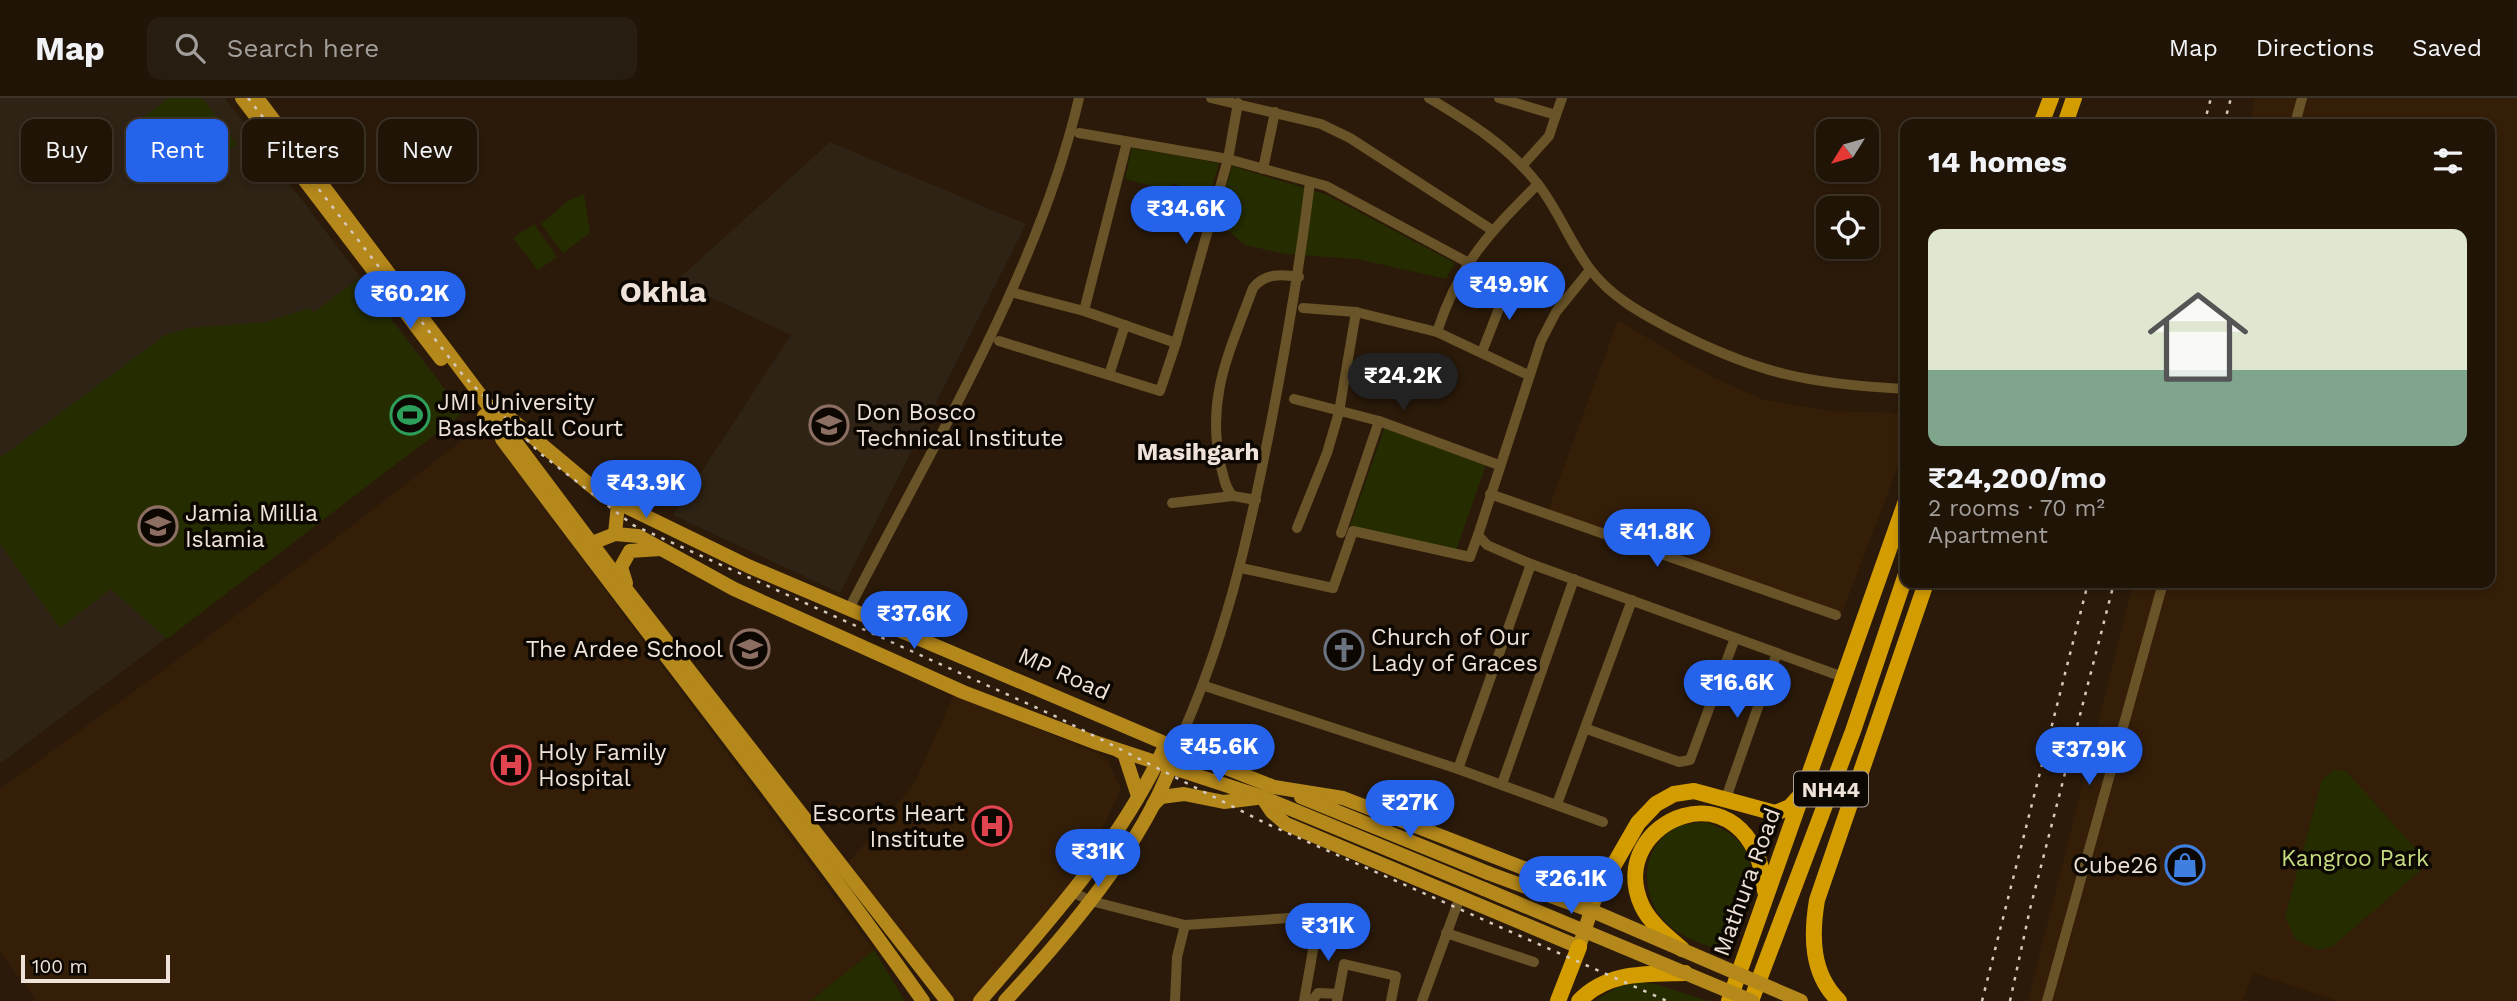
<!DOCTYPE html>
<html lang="en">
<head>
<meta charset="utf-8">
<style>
  :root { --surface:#201407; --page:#281d11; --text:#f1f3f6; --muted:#a29e9b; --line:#3d3328; --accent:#2563eb }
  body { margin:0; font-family:"Work Sans",sans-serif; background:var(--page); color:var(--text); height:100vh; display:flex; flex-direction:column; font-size:26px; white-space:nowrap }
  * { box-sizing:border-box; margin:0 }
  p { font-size:23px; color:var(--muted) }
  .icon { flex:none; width:38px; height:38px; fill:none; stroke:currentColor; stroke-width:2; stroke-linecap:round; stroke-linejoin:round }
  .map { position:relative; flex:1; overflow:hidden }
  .drawer { position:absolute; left:1900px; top:21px; width:595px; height:469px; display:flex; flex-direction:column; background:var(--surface); border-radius:14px; box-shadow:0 4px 10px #0003,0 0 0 2px var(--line) }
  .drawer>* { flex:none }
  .banner { position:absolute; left:21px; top:21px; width:665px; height:63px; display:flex; gap:14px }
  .needle { width:46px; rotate:233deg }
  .controls { position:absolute; left:1816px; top:21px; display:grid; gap:14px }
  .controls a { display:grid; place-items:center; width:63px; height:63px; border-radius:14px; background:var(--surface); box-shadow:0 4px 10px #0003,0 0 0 2px var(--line); font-size:35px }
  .scale { position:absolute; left:21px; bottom:18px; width:149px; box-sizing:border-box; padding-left:7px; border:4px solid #efe3d9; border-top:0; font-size:19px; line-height:24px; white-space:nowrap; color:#efe3d9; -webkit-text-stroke:5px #0d0702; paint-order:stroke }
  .price { position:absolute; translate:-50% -60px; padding:0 16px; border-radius:24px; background:var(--accent); color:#fff; font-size:23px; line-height:46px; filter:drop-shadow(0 2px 4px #0008) }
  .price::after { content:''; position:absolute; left:50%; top:42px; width:21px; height:16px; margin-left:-10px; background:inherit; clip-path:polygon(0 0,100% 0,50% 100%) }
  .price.current { background:#222; color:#fff }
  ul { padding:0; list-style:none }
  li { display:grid; align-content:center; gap:14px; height:371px; padding:0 28px }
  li+li { border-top:2px solid var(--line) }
  li span { display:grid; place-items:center; height:217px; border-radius:14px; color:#555 }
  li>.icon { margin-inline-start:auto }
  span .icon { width:126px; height:126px; fill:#fffc; stroke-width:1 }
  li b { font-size:30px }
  h2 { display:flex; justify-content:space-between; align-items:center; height:84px; padding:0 28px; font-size:30px }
  .chip { padding:0 24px; border-radius:14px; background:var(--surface); box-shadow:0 4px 10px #0003,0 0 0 2px var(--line); font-size:24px; line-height:63px }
  .chip.current { background:var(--accent); color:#fff }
  header { display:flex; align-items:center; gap:42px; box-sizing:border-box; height:98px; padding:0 35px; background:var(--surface); border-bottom:2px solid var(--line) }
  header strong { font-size:33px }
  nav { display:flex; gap:38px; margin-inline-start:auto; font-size:24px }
  .search { width:490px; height:63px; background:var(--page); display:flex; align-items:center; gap:18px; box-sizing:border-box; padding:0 24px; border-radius:14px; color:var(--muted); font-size:26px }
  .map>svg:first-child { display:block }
</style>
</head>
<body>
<header>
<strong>Map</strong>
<div class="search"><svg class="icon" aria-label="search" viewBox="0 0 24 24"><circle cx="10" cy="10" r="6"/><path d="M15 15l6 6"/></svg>Search here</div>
<nav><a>Map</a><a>Directions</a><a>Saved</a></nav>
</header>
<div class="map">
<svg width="2517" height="903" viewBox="0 0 2517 903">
  <rect width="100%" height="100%" fill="#2b1a09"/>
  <g fill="#341e08">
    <polygon points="2255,0 2517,0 2517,903 2337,903 2253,875 2243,903 2028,903 2133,485 2490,485 2490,26 2249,26"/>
    <polygon points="1618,222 1712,279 1762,301 1828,313 1906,315 1906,348 1842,515 1548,412"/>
    <polygon points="482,327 874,852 810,903 37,903 0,854 0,691 196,548"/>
    <polygon points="954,596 1106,659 1121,691 1077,783 973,903 952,903 849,764 914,686"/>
  </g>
  <g fill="#2e2314">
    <polygon points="0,0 225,0 463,315 0,666"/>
    <polygon points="830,44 1026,126 840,495 673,417 791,237 676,183"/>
  </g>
  <g fill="#252d00">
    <polygon points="169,0 202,0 237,46 190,81 143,19"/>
    <polygon points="1132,50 1219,65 1210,96 1171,85 1170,92 1125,81"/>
    <polygon points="1232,68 1325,96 1455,165 1446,181 1357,161 1286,156 1245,147 1217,123"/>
    <polygon points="584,96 590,135 563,155 541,126 568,103"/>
    <polygon points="534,126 557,159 538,172 513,140"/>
    <polygon points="359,180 463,315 167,541 111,491 60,530 0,446 0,360 165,237 189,230 266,224 310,210 313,215"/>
    <polygon points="1385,329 1486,367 1455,455 1348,434"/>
    <polygon points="2333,672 2346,673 2423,759 2421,772 2333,848 2319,852 2296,842 2285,819 2322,682"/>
    <path d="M1705 724C1782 751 1741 801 1727 855 1709 848 1688 842 1672 830 1640 804 1637 755 1673 731 1682 726 1695 725 1705 724Z"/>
    <polygon points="874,852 905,903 810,903"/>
    <polygon points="1638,884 1655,886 1708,903 1594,903 1618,889"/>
  </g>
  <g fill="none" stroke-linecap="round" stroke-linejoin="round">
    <g stroke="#695328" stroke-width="10">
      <polyline points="1211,0 1321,26 1350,40 1492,132"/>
      <path d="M1429 0C1469 24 1508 48 1537 85 1558 111 1570 145 1590 171 1611 199 1641 215 1671 231 1758 276 1809 286 1906 291"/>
      <polyline points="1499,0 1556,17 1562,0"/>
      <polyline points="2295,26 2302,0"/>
      <polyline points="1079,35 1228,61 1326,88 1467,164"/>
      <polyline points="1522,68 1549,38 1556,17"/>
      <polyline points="1263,71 1275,14"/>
      <polyline points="1590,172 1556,214 1541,243 1478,437 1487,447 1531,466 1843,579"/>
      <polyline points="1011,194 1084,213 1176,245"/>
      <polyline points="1303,210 1356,214 1437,234 1528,277"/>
      <polyline points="1084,213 1127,44"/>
      <path d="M1437 234C1459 166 1489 135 1538 86"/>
      <polyline points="999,243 1160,293 1176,245 1228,61 1238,5"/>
      <polyline points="1482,254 1509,185"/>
      <polyline points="1109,277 1125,227"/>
      <polyline points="1294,301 1379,323 1499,367"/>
      <polyline points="1490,396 1836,517"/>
      <path d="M1256 402 1233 398C1225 391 1224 379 1221 369 1205 300 1230 253 1253 190 1265 175 1281 176 1299 179"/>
      <polyline points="1172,405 1233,398"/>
      <polyline points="1297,430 1327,355 1339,314 1356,214"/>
      <polyline points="1341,435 1379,323"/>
      <polyline points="1241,470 1333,490 1353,433 1470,459 1478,437"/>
      <path d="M849 511C931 350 1038 176 1079 0"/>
      <polyline points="1205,588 1458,671 1603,724"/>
      <polyline points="1587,631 1679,664 1690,662 1735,540"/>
      <path d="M1176 650C1224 547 1248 442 1270 330 1286 248 1300 167 1310 84"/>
      <polyline points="1458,671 1531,466"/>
      <polyline points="1502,686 1574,481"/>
      <polyline points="1726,700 1777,555"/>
      <polyline points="1557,706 1632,502"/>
      <polyline points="1074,795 1091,803 1185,827 1319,818 1304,903"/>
      <polyline points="1446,835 1534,864"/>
      <polyline points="1175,903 1177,859 1185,827"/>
      <polyline points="1312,903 1318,895 1338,896"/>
      <polyline points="1337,903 1344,866 1396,878 1391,903"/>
      <polyline points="1422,903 1460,799"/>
      <polyline points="2047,903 2163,485"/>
    </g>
    <g stroke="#b5881b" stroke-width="14">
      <polyline points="242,0 441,261"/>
      <polyline points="257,0 629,495 947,903"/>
      <polyline points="484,318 491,312 510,320 602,397 748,468 1176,650 1274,689 1343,700 1596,798 1579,849 1286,726 1272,714 1262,699"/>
      <path d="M502 341C641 529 788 712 923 903"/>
      <polyline points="615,436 618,406"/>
      <polyline points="587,447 615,436 638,438 734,491 963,594 1094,644 1262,699 1484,791"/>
      <polyline points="626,485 621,469 630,453 661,451"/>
      <polyline points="1119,653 1124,655 1138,698"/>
      <polyline points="1301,699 1488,775"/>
      <polyline points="1153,707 1161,699 1184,696 1224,704 1257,700"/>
      <path d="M980 903C1049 823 1122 743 1166 646"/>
      <path d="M1005 903C1065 838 1144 746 1173 662"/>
    </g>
    <g stroke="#d39d02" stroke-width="16">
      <polyline points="2041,26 2051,0"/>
      <polyline points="2065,26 2074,0"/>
      <polyline points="1596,798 1638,725 1656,706 1674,696 1694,693 1775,715 1790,709 1800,698"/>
      <path d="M1682 851C1668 839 1650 825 1642 808 1602 722 1752 659 1765 793"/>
      <polyline points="1558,903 1579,849"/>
      <path d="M1579 903C1608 873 1646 876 1685 875"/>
      <polyline points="1729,903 1906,403"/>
      <polyline points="1751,903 1853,633 1906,476"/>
      <path d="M1839 903C1811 876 1811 838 1817 802L1926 485"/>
    </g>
    <g stroke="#d6cabf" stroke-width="2.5" stroke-dasharray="3.5 7" stroke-linecap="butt">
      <polyline points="248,0 462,276 541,356 633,427 1057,619 1265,725 1667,903"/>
      <polyline points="2204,26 2211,0"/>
      <polyline points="2224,26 2231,0"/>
      <polyline points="1982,903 2088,485"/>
      <polyline points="2010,903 2030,811 2114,485"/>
    </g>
    <g stroke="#b5881b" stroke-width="14">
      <polyline points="1488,775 1597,815 1801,903"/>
      <polyline points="1484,791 1752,903"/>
    </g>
  </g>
  <defs>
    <g id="stadium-ring" transform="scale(2.0125)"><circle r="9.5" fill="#0d0702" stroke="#2e9e5b" stroke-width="1.5"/><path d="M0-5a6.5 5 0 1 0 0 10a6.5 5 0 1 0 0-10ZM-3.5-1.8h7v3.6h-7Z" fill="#2e9e5b"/></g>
    <g id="university-ring" transform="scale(2.0125)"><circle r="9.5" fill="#0d0702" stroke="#8d6e63" stroke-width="1.5"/><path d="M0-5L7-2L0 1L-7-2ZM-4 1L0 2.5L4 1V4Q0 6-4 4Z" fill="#8d6e63"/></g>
    <g id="school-ring" transform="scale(2.0125)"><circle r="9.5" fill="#0d0702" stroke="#8d6e63" stroke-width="1.5"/><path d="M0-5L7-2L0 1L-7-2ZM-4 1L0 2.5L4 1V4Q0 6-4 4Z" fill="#8d6e63"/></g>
    <g id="church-ring" transform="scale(2.0125)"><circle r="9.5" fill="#0d0702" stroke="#6b7280" stroke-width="1.5"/><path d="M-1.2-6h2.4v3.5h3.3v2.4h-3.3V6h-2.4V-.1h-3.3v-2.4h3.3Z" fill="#6b7280"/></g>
    <g id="hospital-ring" transform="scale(2.0125)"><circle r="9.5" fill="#0d0702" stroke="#e0444e" stroke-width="1.5"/><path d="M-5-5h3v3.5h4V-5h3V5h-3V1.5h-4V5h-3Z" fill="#e0444e"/></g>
    <g id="shop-ring" transform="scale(2.0125)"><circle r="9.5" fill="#0d0702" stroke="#3f7fe0" stroke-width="1.5"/><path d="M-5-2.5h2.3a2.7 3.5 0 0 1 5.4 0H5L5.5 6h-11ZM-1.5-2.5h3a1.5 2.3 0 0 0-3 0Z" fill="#3f7fe0"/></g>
  </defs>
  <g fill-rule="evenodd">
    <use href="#stadium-ring" x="410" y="317"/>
    <use href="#university-ring" x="829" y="327"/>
    <use href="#university-ring" x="158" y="428"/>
    <use href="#school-ring" x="750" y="551"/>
    <use href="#church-ring" x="1344" y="552"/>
    <use href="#hospital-ring" x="511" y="667"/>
    <use href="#hospital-ring" x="992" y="728"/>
    <use href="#shop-ring" x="2185" y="767"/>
  </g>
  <g text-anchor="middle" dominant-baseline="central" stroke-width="7" stroke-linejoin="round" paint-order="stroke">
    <rect fill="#0d0702" stroke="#aba198" stroke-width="2" x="1794" y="673.5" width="74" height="35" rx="5"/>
    <g font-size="21" font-weight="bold" fill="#efe3d9">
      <text x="1831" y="691">NH44</text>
    </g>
    <g font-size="23" fill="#efe3d9" stroke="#0d0702" text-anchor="start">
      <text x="437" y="304">JMI University<tspan x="437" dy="26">Basketball Court</tspan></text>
      <text x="856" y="314">Don Bosco<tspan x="856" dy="26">Technical Institute</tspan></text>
      <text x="185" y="415">Jamia Millia<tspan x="185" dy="26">Islamia</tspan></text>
      <text x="1371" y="539">Church of Our<tspan x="1371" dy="26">Lady of Graces</tspan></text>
      <text x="723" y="551" text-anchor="end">The Ardee School</text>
      <text x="538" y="654">Holy Family<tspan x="538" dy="26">Hospital</tspan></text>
      <text x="965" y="715" text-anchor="end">Escorts Heart<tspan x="965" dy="26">Institute</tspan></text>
      <text x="2158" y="767" text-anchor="end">Cube26</text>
    </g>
    <g font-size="23" fill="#efe3d9" stroke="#0d0702">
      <text transform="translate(1064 576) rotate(24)">MP Road</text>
      <text transform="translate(1747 784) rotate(-70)">Mathura Road</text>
    </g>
    <g font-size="23" fill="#c5db7f" stroke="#0d0702">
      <text x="2355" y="760">Kangroo Park</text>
    </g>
    <g font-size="24" font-weight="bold" fill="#efe3d9" stroke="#0d0702">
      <text x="1198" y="354">Masihgarh</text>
    </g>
    <g font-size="30" font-weight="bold" fill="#efe3d9" stroke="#0d0702">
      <text x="663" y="193">Okhla</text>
    </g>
  </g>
</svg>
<div class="controls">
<a><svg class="needle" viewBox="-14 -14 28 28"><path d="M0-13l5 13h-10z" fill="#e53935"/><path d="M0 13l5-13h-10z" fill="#a29e9b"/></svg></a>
<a><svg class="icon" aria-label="locate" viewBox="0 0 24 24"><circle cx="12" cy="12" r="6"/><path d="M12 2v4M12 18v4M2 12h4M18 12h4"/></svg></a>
</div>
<div class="scale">100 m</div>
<b class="price" style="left:1186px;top:148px">₹34.6K</b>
<b class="price" style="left:1509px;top:224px">₹49.9K</b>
<b class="price" style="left:410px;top:233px">₹60.2K</b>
<b class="price current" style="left:1403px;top:315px">₹24.2K</b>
<b class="price" style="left:646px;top:422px">₹43.9K</b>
<b class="price" style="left:1657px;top:471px">₹41.8K</b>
<b class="price" style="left:914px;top:553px">₹37.6K</b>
<b class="price" style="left:1737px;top:622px">₹16.6K</b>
<b class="price" style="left:1219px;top:686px">₹45.6K</b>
<b class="price" style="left:2089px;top:689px">₹37.9K</b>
<b class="price" style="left:1410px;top:742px">₹27K</b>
<b class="price" style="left:1098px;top:791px">₹31K</b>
<b class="price" style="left:1571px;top:818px">₹26.1K</b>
<b class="price" style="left:1328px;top:865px">₹31K</b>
<div class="banner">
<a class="chip">Buy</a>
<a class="chip current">Rent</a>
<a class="chip">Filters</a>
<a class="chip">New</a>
</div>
<section class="drawer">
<h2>14 homes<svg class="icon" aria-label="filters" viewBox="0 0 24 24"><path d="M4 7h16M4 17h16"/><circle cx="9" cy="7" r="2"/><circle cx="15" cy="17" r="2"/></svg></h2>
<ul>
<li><span style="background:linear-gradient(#dfe7d0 65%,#7fa58c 0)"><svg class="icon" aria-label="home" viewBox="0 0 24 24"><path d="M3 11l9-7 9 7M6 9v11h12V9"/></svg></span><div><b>₹24,200/mo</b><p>2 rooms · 70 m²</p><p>Apartment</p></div></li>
</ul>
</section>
</div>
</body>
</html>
